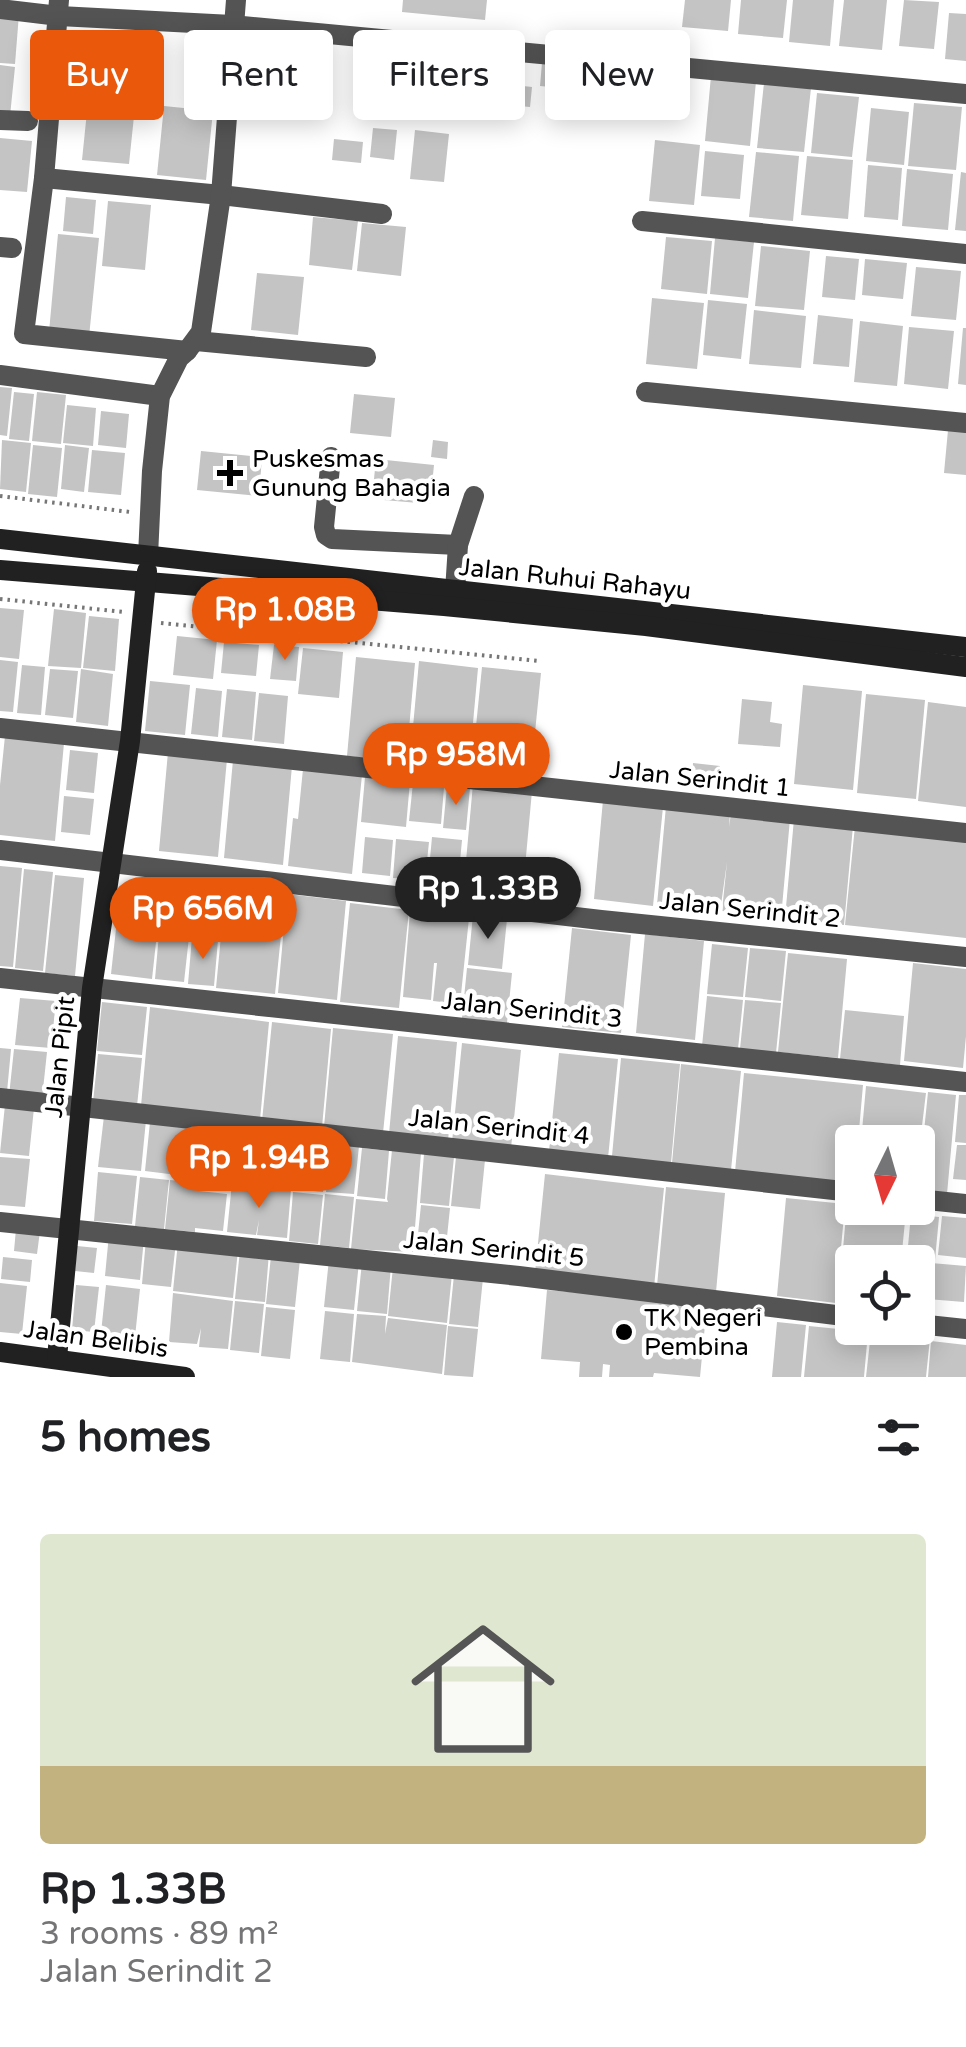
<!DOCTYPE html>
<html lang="en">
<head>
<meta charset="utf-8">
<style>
  :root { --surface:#fff; --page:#f2f2f2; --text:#202124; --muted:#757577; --line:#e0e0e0; --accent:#ea580c }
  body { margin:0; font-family:"Varela Round",sans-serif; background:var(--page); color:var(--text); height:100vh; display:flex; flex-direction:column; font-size:38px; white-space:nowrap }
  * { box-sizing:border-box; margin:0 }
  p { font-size:32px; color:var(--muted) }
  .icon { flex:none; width:55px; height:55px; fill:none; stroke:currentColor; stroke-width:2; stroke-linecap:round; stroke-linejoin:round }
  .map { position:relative; height:1377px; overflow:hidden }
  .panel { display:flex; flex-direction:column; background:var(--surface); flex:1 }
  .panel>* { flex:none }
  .top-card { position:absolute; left:30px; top:30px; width:908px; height:90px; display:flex; gap:20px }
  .needle { width:65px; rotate:185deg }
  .controls { position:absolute; left:835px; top:1125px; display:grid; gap:20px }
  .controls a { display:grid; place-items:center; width:100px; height:100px; border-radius:10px; background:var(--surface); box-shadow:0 5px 25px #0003; font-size:50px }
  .price { position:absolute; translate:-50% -85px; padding:0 22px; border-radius:35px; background:var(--accent); color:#fff; font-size:32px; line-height:65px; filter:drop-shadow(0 2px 5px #0008) }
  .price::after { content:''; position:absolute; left:50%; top:60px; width:30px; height:22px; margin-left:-15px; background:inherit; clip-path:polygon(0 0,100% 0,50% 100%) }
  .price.selected { background:#222; color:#fff }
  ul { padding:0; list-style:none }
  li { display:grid; align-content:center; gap:20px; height:530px; padding:0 40px }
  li+li { border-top:2px solid var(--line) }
  li span { display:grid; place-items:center; height:310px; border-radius:10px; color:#555 }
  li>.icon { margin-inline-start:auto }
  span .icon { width:180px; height:180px; fill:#fffc; stroke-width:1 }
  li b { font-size:42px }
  h2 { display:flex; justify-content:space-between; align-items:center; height:120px; padding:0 40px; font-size:42px }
  .chip { padding:0 35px; border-radius:10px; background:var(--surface); box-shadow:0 5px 25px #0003; font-size:35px; line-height:90px }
  .chip.selected { background:var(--accent); color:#fff }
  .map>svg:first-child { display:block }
</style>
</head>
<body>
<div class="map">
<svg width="966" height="1377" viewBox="0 0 966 1377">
  <rect width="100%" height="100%" fill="#fff"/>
  <g fill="#c4c4c4">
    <polygon points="403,0 487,0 485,20 402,12"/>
    <polygon points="685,0 731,0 728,31 682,27"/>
    <polygon points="741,0 787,0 783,38 738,34"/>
    <polygon points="793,0 834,0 830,46 789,42"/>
    <polygon points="844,0 887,0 882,50 839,46"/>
    <polygon points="904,0 939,2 934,49 899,46"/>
    <polygon points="0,13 19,14 15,64 0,63"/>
    <polygon points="949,13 966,14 966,61 945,59"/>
    <polygon points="101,34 142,39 138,78 97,74"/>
    <polygon points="542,63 615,70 613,93 540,86"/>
    <polygon points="0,65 15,67 10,116 0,115"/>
    <polygon points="711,76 756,81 750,146 705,141"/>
    <polygon points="497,83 532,87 530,107 495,104"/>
    <polygon points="764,83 811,88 804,152 757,148"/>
    <polygon points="659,85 682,87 681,99 658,97"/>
    <polygon points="89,92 136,97 129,164 82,160"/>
    <polygon points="817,93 859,97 852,157 811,153"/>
    <polygon points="914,103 962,107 956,170 908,166"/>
    <polygon points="164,106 213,111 206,180 157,175"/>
    <polygon points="871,108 909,112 904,165 866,161"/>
    <polygon points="373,128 397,130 394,160 370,157"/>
    <polygon points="415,130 449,134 444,182 410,179"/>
    <polygon points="0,138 32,141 27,192 0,190"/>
    <polygon points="334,139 363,142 361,163 332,160"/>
    <polygon points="655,140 700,145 694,205 649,201"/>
    <polygon points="705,151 744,155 740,199 701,196"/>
    <polygon points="756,152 799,156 793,221 749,217"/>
    <polygon points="807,156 853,160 848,219 801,215"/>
    <polygon points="868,165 902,168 898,220 864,217"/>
    <polygon points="907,169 953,174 948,230 902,226"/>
    <polygon points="961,172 966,173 966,231 955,230"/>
    <polygon points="66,197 96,200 93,234 63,231"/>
    <polygon points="108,201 151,205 145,270 102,266"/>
    <polygon points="313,217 358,221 352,270 309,265"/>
    <polygon points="362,223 406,227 401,276 357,271"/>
    <polygon points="58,234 99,238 89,337 49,332"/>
    <polygon points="666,237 712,241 707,294 661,289"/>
    <polygon points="715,238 754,242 748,298 710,294"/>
    <polygon points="761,246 810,251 804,310 755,306"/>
    <polygon points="826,256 859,259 855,300 822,297"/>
    <polygon points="865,259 907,263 903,299 862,295"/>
    <polygon points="916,267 961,271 956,320 911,316"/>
    <polygon points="257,273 304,277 298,335 251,330"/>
    <polygon points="652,298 704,303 697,369 646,364"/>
    <polygon points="708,300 747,304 741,359 703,355"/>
    <polygon points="754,310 806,316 801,368 749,364"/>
    <polygon points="818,315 853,319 849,367 813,364"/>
    <polygon points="860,321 903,326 897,386 854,382"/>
    <polygon points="909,327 954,331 948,389 904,384"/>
    <polygon points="963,328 966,328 966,385 958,384"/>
    <polygon points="0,387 12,388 7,436 0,435"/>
    <polygon points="14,392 34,394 29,441 9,439"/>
    <polygon points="37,392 66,395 61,444 32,441"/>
    <polygon points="354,394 395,398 391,437 350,433"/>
    <polygon points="67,405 96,408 93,446 63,443"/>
    <polygon points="101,411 129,414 126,448 98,445"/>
    <polygon points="948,430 966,432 966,475 944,473"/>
    <polygon points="2,440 31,443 26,492 0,489"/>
    <polygon points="433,440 448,442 447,459 431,457"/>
    <polygon points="33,445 62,448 57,497 28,494"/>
    <polygon points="65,445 89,448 84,492 61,489"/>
    <polygon points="92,450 125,453 121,495 88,492"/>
    <polygon points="201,451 262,457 259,496 197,490"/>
    <polygon points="376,459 434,465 430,504 372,499"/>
    <polygon points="0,608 24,610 19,659 0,657"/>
    <polygon points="54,609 86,613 81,668 48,666"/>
    <polygon points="89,616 119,619 115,671 83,668"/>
    <polygon points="177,636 217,640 213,679 173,675"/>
    <polygon points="224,642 259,645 256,676 221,673"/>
    <polygon points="274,645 299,647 296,681 270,679"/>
    <polygon points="303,648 343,652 339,698 298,694"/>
    <polygon points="356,657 415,663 406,762 347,756"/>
    <polygon points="0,660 18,662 13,712 0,711"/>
    <polygon points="419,661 478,668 469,767 410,760"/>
    <polygon points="22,665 45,667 41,715 17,713"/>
    <polygon points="482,667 541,673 531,772 472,766"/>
    <polygon points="50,669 78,671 73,718 45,715"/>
    <polygon points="81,669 113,674 108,726 76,722"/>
    <polygon points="150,681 190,685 185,735 145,731"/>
    <polygon points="803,685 862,691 853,790 794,784"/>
    <polygon points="196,688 222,691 218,737 191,734"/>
    <polygon points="227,689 256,692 252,740 222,737"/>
    <polygon points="259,693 288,696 284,744 254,741"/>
    <polygon points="866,694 925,700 916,799 857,793"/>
    <polygon points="742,699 772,702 770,722 782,724 780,747 738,744"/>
    <polygon points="928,702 966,707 966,807 918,801"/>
    <polygon points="5,736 64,743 55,841 0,835 0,785"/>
    <polygon points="70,750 98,753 94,793 66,790"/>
    <polygon points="168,752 227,759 218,857 159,851"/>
    <polygon points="233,760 292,766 283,865 224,858"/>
    <polygon points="693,763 720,766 718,782 692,780"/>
    <polygon points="303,769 362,775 352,874 288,866 293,818 298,819"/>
    <polygon points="365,777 410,781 406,827 361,822"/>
    <polygon points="413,783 444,787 441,824 409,821"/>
    <polygon points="473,784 532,791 523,889 464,883"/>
    <polygon points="447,786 470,788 466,830 443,828"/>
    <polygon points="64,796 94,799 90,835 61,832"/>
    <polygon points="603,800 663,807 653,906 594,899"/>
    <polygon points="666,806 730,813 729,827 731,813 790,819 781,918 722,911 727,862 720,912 657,905"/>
    <polygon points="794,819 853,826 844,925 785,918"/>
    <polygon points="855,826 966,838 966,938 845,925"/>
    <polygon points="365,837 393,840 390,876 362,873"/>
    <polygon points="432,837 462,840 458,883 428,880"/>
    <polygon points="396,839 429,842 425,880 393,878"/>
    <polygon points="0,866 22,868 13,967 0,966"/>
    <polygon points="24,869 53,872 43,971 15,968"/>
    <polygon points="55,875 84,878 75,976 45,973"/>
    <polygon points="135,883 225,892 225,889 285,896 275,994 216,988 221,936 131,926"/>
    <polygon points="287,894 346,901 337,1000 278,993"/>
    <polygon points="350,903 409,910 399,1008 340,1002"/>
    <polygon points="410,911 469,918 460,1004 433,1001 437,963 434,963 431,1000 403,997"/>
    <polygon points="473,915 507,919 502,969 468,965"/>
    <polygon points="572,928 631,935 621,1033 562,1027"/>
    <polygon points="116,929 157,933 152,979 111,974"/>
    <polygon points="159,934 189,937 184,982 155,979"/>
    <polygon points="645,934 704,941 695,1040 636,1033"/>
    <polygon points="192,937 218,940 214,986 188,984"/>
    <polygon points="712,944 748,948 743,997 707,994"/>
    <polygon points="750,948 786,951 781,1001 745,997"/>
    <polygon points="788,953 847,959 838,1058 778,1052"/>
    <polygon points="913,963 966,969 966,1036 963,1068 904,1061"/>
    <polygon points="467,968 512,973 507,1023 462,1018"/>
    <polygon points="707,996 743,1000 738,1049 702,1046"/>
    <polygon points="20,998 56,1001 51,1048 15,1045"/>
    <polygon points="745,1000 781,1003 776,1053 740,1049"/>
    <polygon points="102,1002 147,1007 142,1055 97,1051"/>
    <polygon points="150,1007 269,1022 260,1120 141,1106"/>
    <polygon points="845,1010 904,1016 900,1065 840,1059"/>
    <polygon points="272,1022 331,1029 322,1127 262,1121"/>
    <polygon points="333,1028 393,1034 383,1133 324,1127"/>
    <polygon points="398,1036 457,1042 448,1141 389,1134"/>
    <polygon points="462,1043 521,1050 511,1148 452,1142"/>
    <polygon points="0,1048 11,1049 7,1092 0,1092"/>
    <polygon points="14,1049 47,1052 42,1099 9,1096"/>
    <polygon points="559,1053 618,1059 608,1158 549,1151"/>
    <polygon points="98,1054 142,1058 137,1106 93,1102"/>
    <polygon points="621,1058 680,1064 671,1163 612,1156"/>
    <polygon points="681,1064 741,1071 731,1170 672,1163"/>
    <polygon points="744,1073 863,1085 858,1142 852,1142 852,1184 735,1172"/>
    <polygon points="866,1086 926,1093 920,1142 861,1142"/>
    <polygon points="928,1092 956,1095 947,1194 918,1191"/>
    <polygon points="959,1095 966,1095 966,1143 955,1142"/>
    <polygon points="5,1105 34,1108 29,1156 0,1153"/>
    <polygon points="104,1116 146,1120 141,1171 98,1167"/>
    <polygon points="150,1122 236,1134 233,1170 202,1167 201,1178 145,1171"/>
    <polygon points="239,1132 268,1135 263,1184 234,1182"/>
    <polygon points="299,1140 328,1143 323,1192 294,1189"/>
    <polygon points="330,1143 359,1146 354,1194 326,1192"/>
    <polygon points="957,1145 966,1145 966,1180 953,1179"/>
    <polygon points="269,1146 296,1148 292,1185 266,1183"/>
    <polygon points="362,1148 389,1151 385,1199 357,1196"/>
    <polygon points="392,1150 421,1153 413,1252 351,1249 356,1199 388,1202 387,1199"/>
    <polygon points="424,1154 454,1157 449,1206 420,1203"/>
    <polygon points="0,1157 30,1159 25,1207 0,1205"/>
    <polygon points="456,1157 485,1160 480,1209 451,1206"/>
    <polygon points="98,1172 137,1176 132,1224 94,1221"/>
    <polygon points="545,1174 664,1188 654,1287 535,1273"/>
    <polygon points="140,1177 169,1180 164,1229 135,1226"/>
    <polygon points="170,1180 199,1183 199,1191 227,1194 223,1231 195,1228 195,1232 165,1229"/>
    <polygon points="232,1183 291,1189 287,1238 257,1235 259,1220 256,1235 227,1232"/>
    <polygon points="666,1187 725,1193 716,1292 657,1286"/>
    <polygon points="293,1192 323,1195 318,1244 289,1241"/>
    <polygon points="325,1194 354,1197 349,1248 320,1245"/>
    <polygon points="786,1198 845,1204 836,1303 777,1296"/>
    <polygon points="421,1205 450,1208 445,1256 416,1253"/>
    <polygon points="847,1205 852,1205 852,1208 906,1211 901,1262 852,1262 852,1305 838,1303"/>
    <polygon points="911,1214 939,1217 935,1260 907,1257"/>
    <polygon points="942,1216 966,1218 966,1258 938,1255"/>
    <polygon points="16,1229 40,1231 37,1254 14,1251"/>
    <polygon points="109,1234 144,1238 140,1280 105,1276"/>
    <polygon points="146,1239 176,1242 171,1287 142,1284"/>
    <polygon points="178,1242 238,1250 233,1298 173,1291"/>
    <polygon points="77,1246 97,1248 94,1273 75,1271"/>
    <polygon points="240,1250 269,1253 265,1302 235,1299"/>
    <polygon points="271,1256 300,1259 295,1307 266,1304"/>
    <polygon points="3,1257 32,1260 30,1282 1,1279"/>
    <polygon points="329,1259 359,1262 354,1310 324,1307"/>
    <polygon points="362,1262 391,1265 387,1314 357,1311"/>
    <polygon points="918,1263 929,1264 925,1304 918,1304"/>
    <polygon points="931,1263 966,1266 964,1302 927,1299"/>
    <polygon points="393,1267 452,1274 447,1323 388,1316"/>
    <polygon points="454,1275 483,1278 478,1327 449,1324"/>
    <polygon points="0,1283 27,1286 22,1334 0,1332"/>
    <polygon points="76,1285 99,1287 94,1332 72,1330"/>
    <polygon points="106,1285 140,1289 135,1337 101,1333"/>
    <polygon points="547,1290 707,1304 700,1377 654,1373 653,1377 609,1377 610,1365 603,1364 602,1377 579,1377 580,1362 541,1359"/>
    <polygon points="173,1293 233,1301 228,1349 199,1347 201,1328 197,1344 169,1342"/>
    <polygon points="235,1301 264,1304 259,1353 230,1350"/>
    <polygon points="266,1307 295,1310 290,1359 261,1356"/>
    <polygon points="325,1311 354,1314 350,1362 320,1359"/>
    <polygon points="357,1314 386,1316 385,1334 388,1318 447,1325 442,1374 352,1362"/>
    <polygon points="777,1322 806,1325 801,1377 772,1377"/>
    <polygon points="448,1326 478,1329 473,1377 444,1375"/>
    <polygon points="809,1326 868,1332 864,1377 804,1377"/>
    <polygon points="871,1332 930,1338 926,1377 866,1377"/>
    <polygon points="931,1341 966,1345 966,1377 928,1377"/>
  </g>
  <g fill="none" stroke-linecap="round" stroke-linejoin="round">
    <g stroke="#767676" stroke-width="4" stroke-dasharray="2.5 5" stroke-linecap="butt">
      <polyline points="0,496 130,512"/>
      <polyline points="0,599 124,612"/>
      <polyline points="161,623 540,661"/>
    </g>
    <g stroke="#545454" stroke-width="20">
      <polyline points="59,0 44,178 24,334 187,351"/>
      <polyline points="0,9 59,16 232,25 966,94"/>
      <polyline points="0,120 28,121"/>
      <polyline points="44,178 221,195 382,214"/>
      <polyline points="642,221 966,254"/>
      <polyline points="0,247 12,248"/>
      <polyline points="196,341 366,357"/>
      <polyline points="0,375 160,396"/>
      <polyline points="646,392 966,423"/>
      <polyline points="331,457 324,527 326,535 332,539 458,545"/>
      <polyline points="148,556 152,471 160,396 179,358 187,351 201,332 221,195 236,0"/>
      <polyline points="455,591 458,545 474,496"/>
      <polyline points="0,728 966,833"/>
      <polyline points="0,850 601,920 966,957"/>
      <polyline points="0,978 966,1082"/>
      <polyline points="0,1098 852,1192"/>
      <polyline points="918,1199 966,1204"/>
      <polyline points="0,1222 519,1276 852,1317"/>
      <polyline points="918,1324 966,1329"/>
    </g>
    <g stroke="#212121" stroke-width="20">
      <polyline points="0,539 966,647"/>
      <polyline points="0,570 444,606 646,626 966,667"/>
      <polyline points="0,1352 185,1377"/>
      <polyline points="57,1358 92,988 130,741 147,571"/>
    </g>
  </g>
  <g fill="#000" stroke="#fff" stroke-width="4">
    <path d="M225 458h10v10h10v10h-10v10h-10v-10h-10v-10h10z"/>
    <circle cx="624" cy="1332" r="10"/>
  </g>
  <g text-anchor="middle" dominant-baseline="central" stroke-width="9" stroke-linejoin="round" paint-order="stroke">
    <g font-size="25" fill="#000" stroke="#fff" text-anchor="start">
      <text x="252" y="459">Puskesmas<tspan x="252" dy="29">Gunung Bahagia</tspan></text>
      <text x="644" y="1318">TK Negeri<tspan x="644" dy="29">Pembina</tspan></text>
    </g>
    <g font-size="25" fill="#000" stroke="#fff">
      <text transform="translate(575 579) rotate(6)">Jalan Ruhui Rahayu</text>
      <text transform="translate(700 779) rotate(6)">Jalan Serindit 1</text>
      <text transform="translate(750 910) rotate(6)">Jalan Serindit 2</text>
      <text transform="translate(532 1010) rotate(6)">Jalan Serindit 3</text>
      <text transform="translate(60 1057) rotate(-84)">Jalan Pipit</text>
      <text transform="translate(499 1127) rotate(6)">Jalan Serindit 4</text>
      <text transform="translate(494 1249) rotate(6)">Jalan Serindit 5</text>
      <text transform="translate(96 1339) rotate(8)">Jalan Belibis</text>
    </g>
  </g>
</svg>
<div class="controls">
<a><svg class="needle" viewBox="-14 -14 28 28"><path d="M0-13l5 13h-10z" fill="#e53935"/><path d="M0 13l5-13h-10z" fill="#757577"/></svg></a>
<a><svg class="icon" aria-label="locate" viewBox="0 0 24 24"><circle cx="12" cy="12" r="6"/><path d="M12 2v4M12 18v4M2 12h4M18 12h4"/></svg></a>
</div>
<b class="price" style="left:285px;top:663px">Rp 1.08B</b>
<b class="price" style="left:456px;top:808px">Rp 958M</b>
<b class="price selected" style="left:488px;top:942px">Rp 1.33B</b>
<b class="price" style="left:203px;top:962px">Rp 656M</b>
<b class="price" style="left:259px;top:1211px">Rp 1.94B</b>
<div class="top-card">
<a class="chip selected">Buy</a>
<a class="chip">Rent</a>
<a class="chip">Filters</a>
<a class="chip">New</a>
</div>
</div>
<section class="panel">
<h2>5 homes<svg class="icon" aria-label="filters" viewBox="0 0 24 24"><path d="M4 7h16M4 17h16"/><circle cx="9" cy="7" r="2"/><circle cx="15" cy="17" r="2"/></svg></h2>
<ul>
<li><span style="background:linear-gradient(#dfe7d0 75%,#c2b280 0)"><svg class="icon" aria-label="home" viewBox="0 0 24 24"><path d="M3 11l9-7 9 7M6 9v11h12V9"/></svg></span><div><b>Rp 1.33B</b><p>3 rooms · 89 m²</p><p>Jalan Serindit 2</p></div></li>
</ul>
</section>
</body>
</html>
